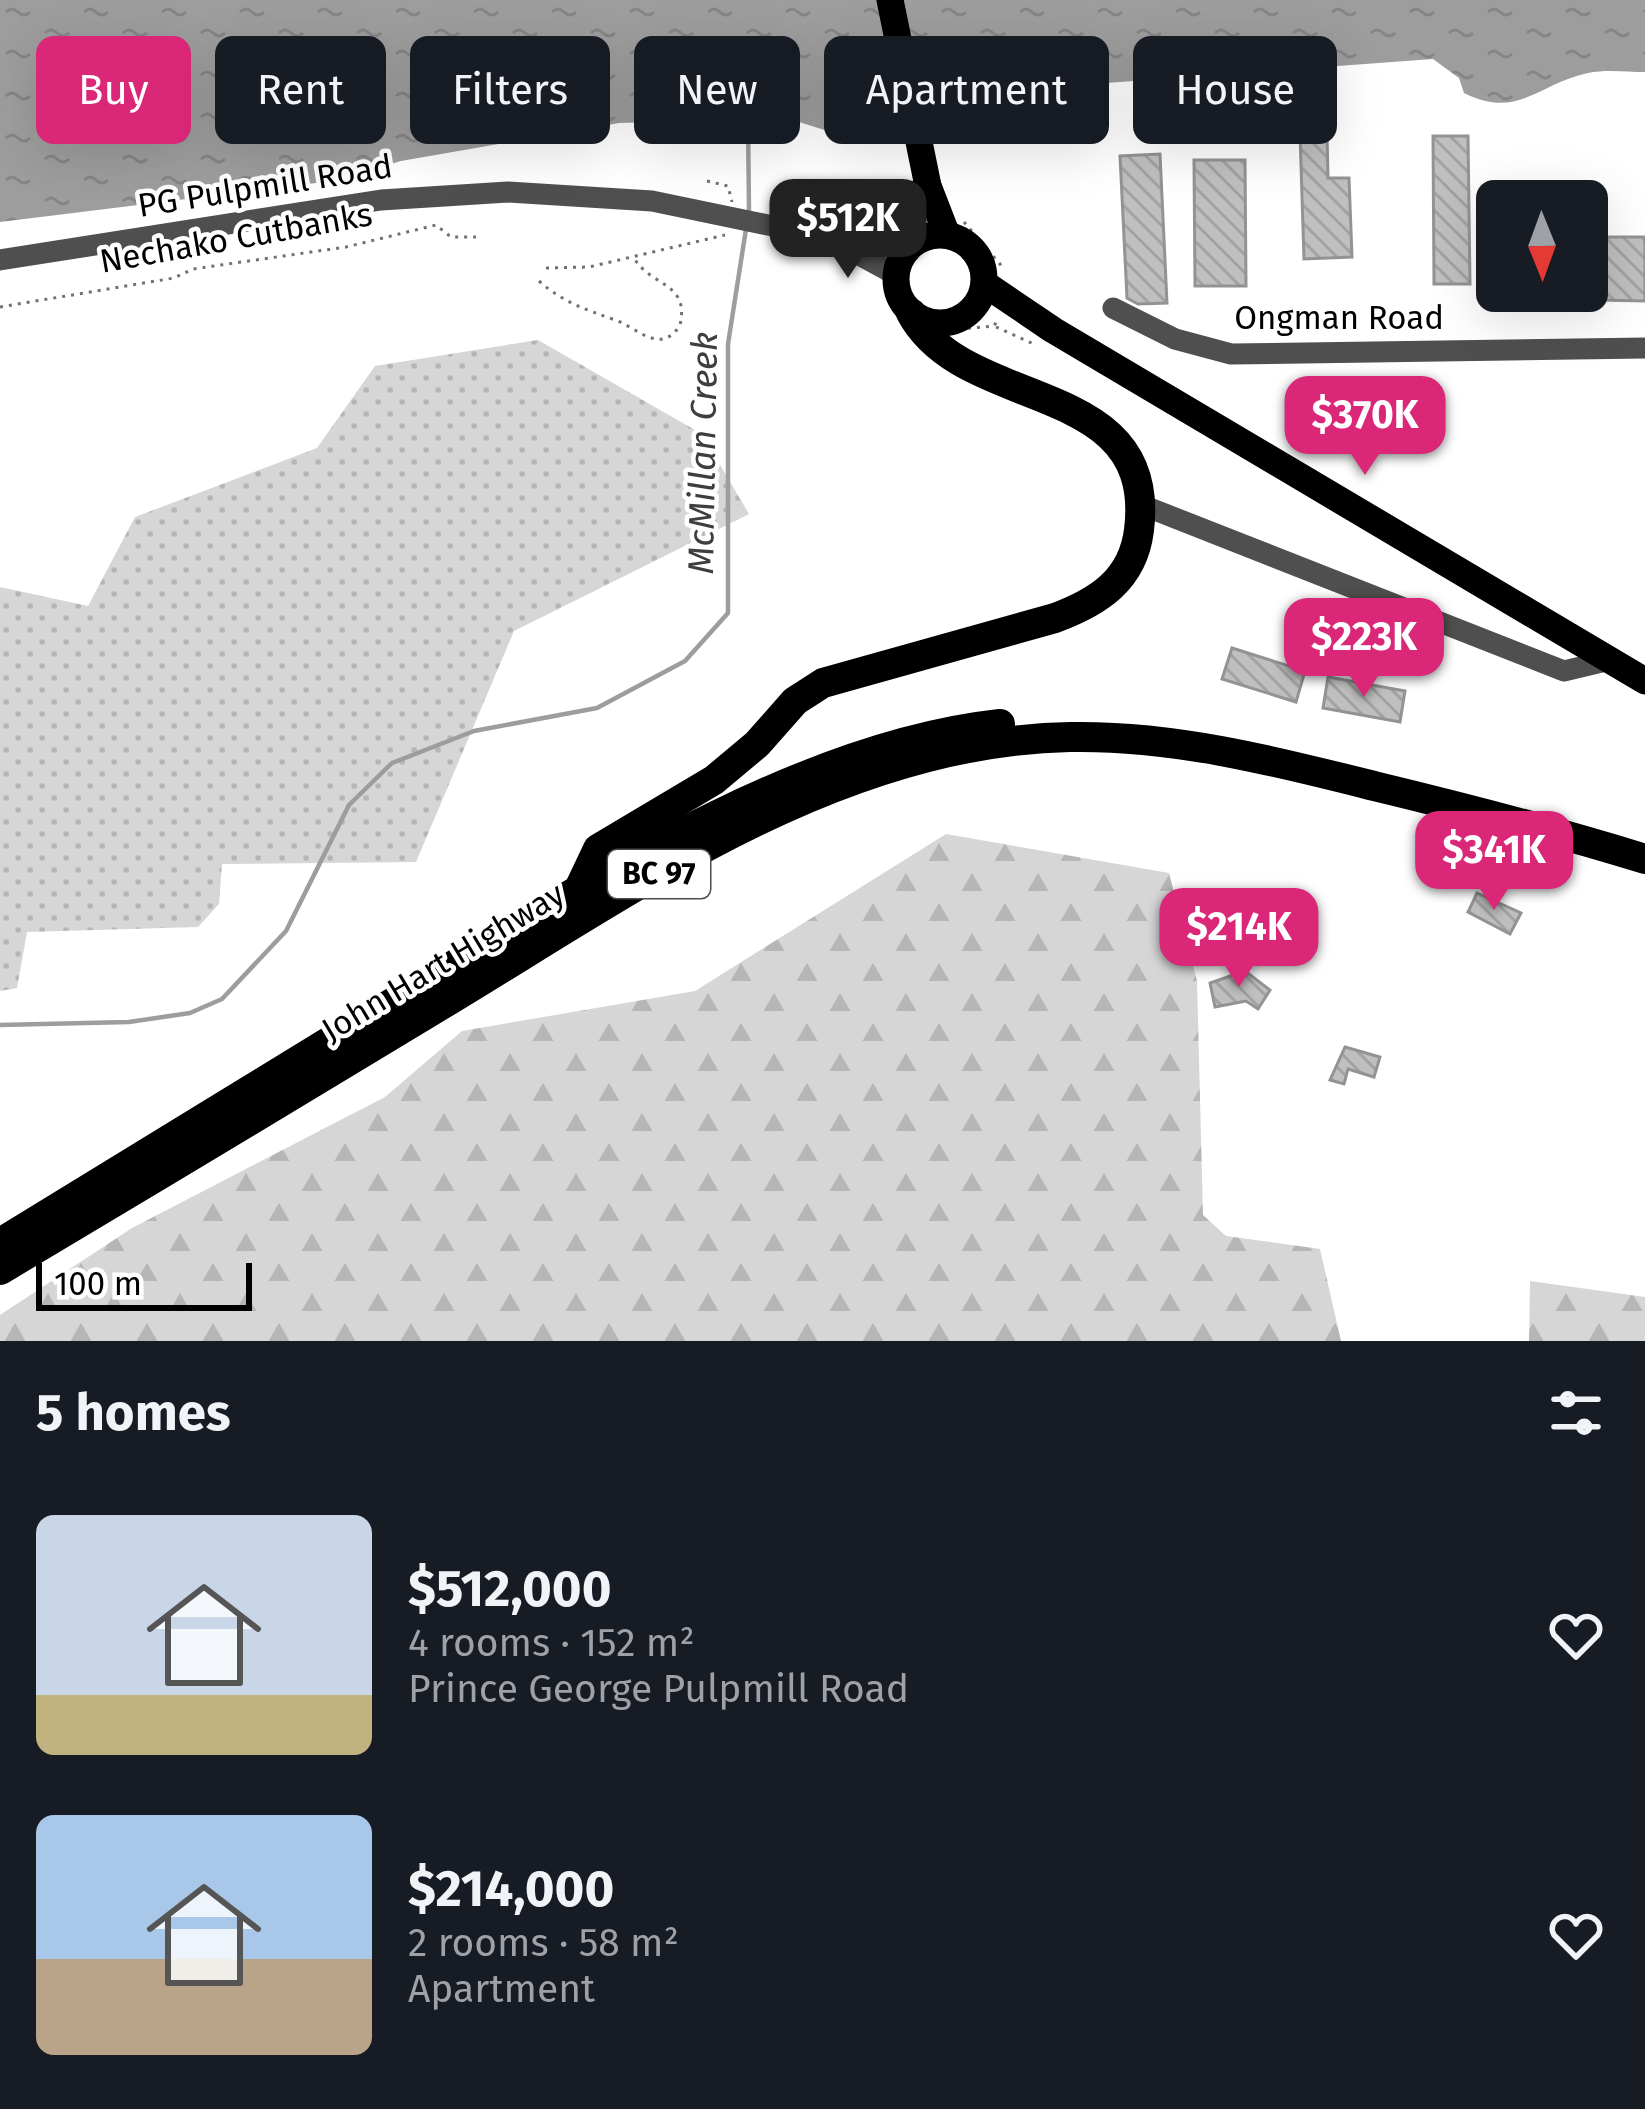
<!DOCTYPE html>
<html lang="en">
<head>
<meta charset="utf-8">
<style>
  :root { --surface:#171b24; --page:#242831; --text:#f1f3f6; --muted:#9ea1a6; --accent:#db2777 }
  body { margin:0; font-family:"Fira Sans",sans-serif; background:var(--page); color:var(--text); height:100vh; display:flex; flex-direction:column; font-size:45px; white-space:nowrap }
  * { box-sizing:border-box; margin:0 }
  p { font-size:39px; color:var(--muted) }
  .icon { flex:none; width:66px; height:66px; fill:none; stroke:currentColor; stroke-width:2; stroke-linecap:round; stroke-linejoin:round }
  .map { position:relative; height:1341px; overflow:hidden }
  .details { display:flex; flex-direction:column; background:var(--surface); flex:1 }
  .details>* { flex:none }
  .guide { position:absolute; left:36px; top:36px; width:1575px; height:108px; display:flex; gap:24px }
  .needle { width:78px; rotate:179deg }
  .buttons { position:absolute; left:1476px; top:180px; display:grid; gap:24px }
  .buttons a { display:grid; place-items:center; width:132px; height:132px; border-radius:18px; background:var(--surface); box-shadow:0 12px 48px #0002; font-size:60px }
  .scale { position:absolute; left:36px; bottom:30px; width:216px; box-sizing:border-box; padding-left:12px; border:6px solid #000; border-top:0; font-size:33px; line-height:42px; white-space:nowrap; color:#000; -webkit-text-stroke:9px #fff; paint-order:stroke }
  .price { position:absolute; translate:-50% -102px; padding:0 27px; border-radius:24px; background:var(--accent); color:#fff; font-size:39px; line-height:78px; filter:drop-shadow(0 3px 6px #0008) }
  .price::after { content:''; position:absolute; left:50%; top:72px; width:36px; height:27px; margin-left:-18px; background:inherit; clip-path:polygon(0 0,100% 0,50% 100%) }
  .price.on { background:#222; color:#fff }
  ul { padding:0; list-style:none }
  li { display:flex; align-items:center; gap:36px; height:300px; padding:0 36px }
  li span { display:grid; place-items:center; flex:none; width:336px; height:240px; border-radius:18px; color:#555 }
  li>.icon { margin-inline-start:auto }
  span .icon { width:144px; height:144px; fill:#fffc; stroke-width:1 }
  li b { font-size:51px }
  h2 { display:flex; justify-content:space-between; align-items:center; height:144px; padding:0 36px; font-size:51px }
  .chip { padding:0 42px; border-radius:18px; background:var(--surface); box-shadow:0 12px 48px #0002; font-size:42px; line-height:108px }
  .chip.on { background:var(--accent); color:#fff }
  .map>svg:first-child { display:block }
</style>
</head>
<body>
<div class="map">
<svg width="1645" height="1341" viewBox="0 0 1645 1341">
  <defs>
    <pattern id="grass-dots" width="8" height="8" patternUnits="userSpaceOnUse" patternTransform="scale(3)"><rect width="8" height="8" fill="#d6d6d6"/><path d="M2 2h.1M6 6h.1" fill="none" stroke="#b6b6b6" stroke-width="1.8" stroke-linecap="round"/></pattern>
    <pattern id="forest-firs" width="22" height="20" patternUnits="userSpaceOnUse" patternTransform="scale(3)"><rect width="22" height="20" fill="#d6d6d6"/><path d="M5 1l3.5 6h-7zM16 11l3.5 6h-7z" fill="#b6b6b6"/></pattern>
    <pattern id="water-ripples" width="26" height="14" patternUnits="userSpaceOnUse" patternTransform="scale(3)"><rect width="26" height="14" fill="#9d9d9d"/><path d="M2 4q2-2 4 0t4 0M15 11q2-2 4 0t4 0" fill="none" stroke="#858585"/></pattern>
    <pattern id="building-back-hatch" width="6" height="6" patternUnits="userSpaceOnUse" patternTransform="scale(3)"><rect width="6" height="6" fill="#bfbfbf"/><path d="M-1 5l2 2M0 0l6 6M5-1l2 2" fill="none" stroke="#a2a2a2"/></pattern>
  </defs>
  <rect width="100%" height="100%" fill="#fff"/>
  <polygon fill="url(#grass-dots)" points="538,340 702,434 749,514 514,631 416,862 222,864 219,904 198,927 27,932 17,988 0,991 0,587 88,606 135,517 317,448 375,366"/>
  <g fill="url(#forest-firs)">
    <polygon points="946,834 1169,873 1197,981 1203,1215 1226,1236 1320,1249 1341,1341 0,1341 0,1315 132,1228 385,1097 462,1031 695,991"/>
    <polygon points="1530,1281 1645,1297 1645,1341 1529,1341"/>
  </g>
  <path fill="url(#water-ripples)" d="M0 0H1645V72C1627 72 1606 69 1588 73 1537 84 1518 120 1464 93L1459 78 1433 59 1093 84 1061 93 1003 126 834 133 799 122 756 119 619 123 401 161 332 181 0 222Z"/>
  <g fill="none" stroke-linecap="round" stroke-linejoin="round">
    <g stroke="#9d9d9d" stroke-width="4.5">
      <polyline points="748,119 749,212"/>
      <polyline points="0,1025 129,1022 190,1013 222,999 286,931 349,805 392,763 474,731 597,708 685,661 728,613 728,344 746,229"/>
    </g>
  </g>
  <g fill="url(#building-back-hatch)" stroke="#939393" stroke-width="3">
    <polygon points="1327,133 1328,178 1349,178 1352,257 1304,259 1300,134"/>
    <polygon points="1433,136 1468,136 1470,284 1434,284"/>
    <polygon points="1160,154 1167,303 1138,304 1127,298 1120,156"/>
    <polygon points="1194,160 1245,160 1246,286 1195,286"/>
    <polygon points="1596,237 1645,237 1645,301 1597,300"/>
    <polygon points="1374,380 1374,419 1348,420 1348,406 1323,407 1323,381"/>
    <polygon points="1232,648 1305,671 1296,702 1222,679"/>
    <polygon points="1328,677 1405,691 1400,722 1323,708"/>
    <polygon points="1477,893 1521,913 1510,934 1468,912"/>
    <polygon points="1245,971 1270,990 1258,1009 1246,1001 1215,1007 1210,983"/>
    <polygon points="1345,1047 1380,1057 1374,1077 1348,1069 1344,1084 1330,1080"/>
  </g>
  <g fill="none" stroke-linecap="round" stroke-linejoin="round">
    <g stroke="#717171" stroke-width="3" stroke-dasharray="3 6" stroke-linecap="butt">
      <polyline points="707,181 728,186 732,202"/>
      <polyline points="964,222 1005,270"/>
      <polyline points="546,268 589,267 725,235"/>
      <path d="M539 281C564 303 585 309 615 320 638 328 661 356 680 325 690 282 651 287 634 258"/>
      <polyline points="0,307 174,278 193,269 346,247 436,225 451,237 476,237"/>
      <polyline points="996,327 1036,345"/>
      <polyline points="959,329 994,326 998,319"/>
    </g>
    <g stroke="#4f4f4f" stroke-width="21">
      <polyline points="837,243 896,275"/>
      <polyline points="0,260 381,200 508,192 652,201 826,237 914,243"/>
      <polyline points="1113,308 1175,339 1231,354 1645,348"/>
      <polyline points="1142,505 1564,671 1610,660"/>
    </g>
    <g stroke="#000" stroke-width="27">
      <polyline points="890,0 928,186 947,235"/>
      <circle cx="940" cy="279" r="44"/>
      <polyline points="826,237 894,214 928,186"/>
      <polyline points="985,284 1053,330 1645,681"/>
    </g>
    <g stroke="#000" stroke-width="30">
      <path d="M579 889 598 849 714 780 757 744 795 701 823 683 1055 618C1098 602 1133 580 1139 530 1158 376 965 414 911 313"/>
      <path d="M0 1243C137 1159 273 1076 410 992 582 887 797 746 1000 724"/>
      <path d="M0 1270C148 1182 296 1093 443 1004 634 889 838 741 1070 737 1173 735 1275 761 1374 786 1465 808 1555 831 1645 859"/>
    </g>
  </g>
  <g text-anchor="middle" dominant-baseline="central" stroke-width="9" stroke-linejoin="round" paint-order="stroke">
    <rect fill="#fff" stroke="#4c4c4c" stroke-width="3" x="608" y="850" width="102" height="48" rx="9"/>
    <g font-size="30" font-weight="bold" fill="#000">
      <text x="659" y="874">BC 97</text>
    </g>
    <g font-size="33" fill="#000" stroke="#fff">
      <text transform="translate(265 186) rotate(-9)">PG Pulpmill Road</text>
      <text transform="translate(236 238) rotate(-10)">Nechako Cutbanks</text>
      <text x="1339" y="318">Ongman Road</text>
      <text transform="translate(443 962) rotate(-31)">John Hart Highway</text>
    </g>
    <g font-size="36" font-style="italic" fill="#3e3e3e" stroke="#fff">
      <text transform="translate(703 453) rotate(-89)">McMillan Creek</text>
    </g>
  </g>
</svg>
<div class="buttons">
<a><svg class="needle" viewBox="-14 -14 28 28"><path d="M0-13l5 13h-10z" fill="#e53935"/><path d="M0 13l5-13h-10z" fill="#9ea1a6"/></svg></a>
</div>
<div class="scale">100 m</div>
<b class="price on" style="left:848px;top:281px">$512K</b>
<b class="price" style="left:1365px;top:478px">$370K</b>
<b class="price" style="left:1364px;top:700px">$223K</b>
<b class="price" style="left:1494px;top:913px">$341K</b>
<b class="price" style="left:1239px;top:990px">$214K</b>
<div class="guide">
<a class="chip on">Buy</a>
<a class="chip">Rent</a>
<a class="chip">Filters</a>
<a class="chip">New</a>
<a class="chip">Apartment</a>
<a class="chip">House</a>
</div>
</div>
<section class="details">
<h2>5 homes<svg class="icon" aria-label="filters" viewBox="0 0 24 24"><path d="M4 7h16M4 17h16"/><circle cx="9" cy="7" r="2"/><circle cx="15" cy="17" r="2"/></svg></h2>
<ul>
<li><span style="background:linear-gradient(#c9d6e8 75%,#c2b280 0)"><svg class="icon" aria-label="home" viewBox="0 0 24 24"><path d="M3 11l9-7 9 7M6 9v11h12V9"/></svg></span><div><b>$512,000</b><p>4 rooms · 152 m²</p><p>Prince George Pulpmill Road</p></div><svg class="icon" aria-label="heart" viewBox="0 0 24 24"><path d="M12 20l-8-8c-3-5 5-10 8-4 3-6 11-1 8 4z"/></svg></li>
<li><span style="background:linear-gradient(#a9c7e8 60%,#b9a48a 0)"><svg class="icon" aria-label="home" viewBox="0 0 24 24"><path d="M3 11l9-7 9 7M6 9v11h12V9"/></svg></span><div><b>$214,000</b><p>2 rooms · 58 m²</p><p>Apartment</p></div><svg class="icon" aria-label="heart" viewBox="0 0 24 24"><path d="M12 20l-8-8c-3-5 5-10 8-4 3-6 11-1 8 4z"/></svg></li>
</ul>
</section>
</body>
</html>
